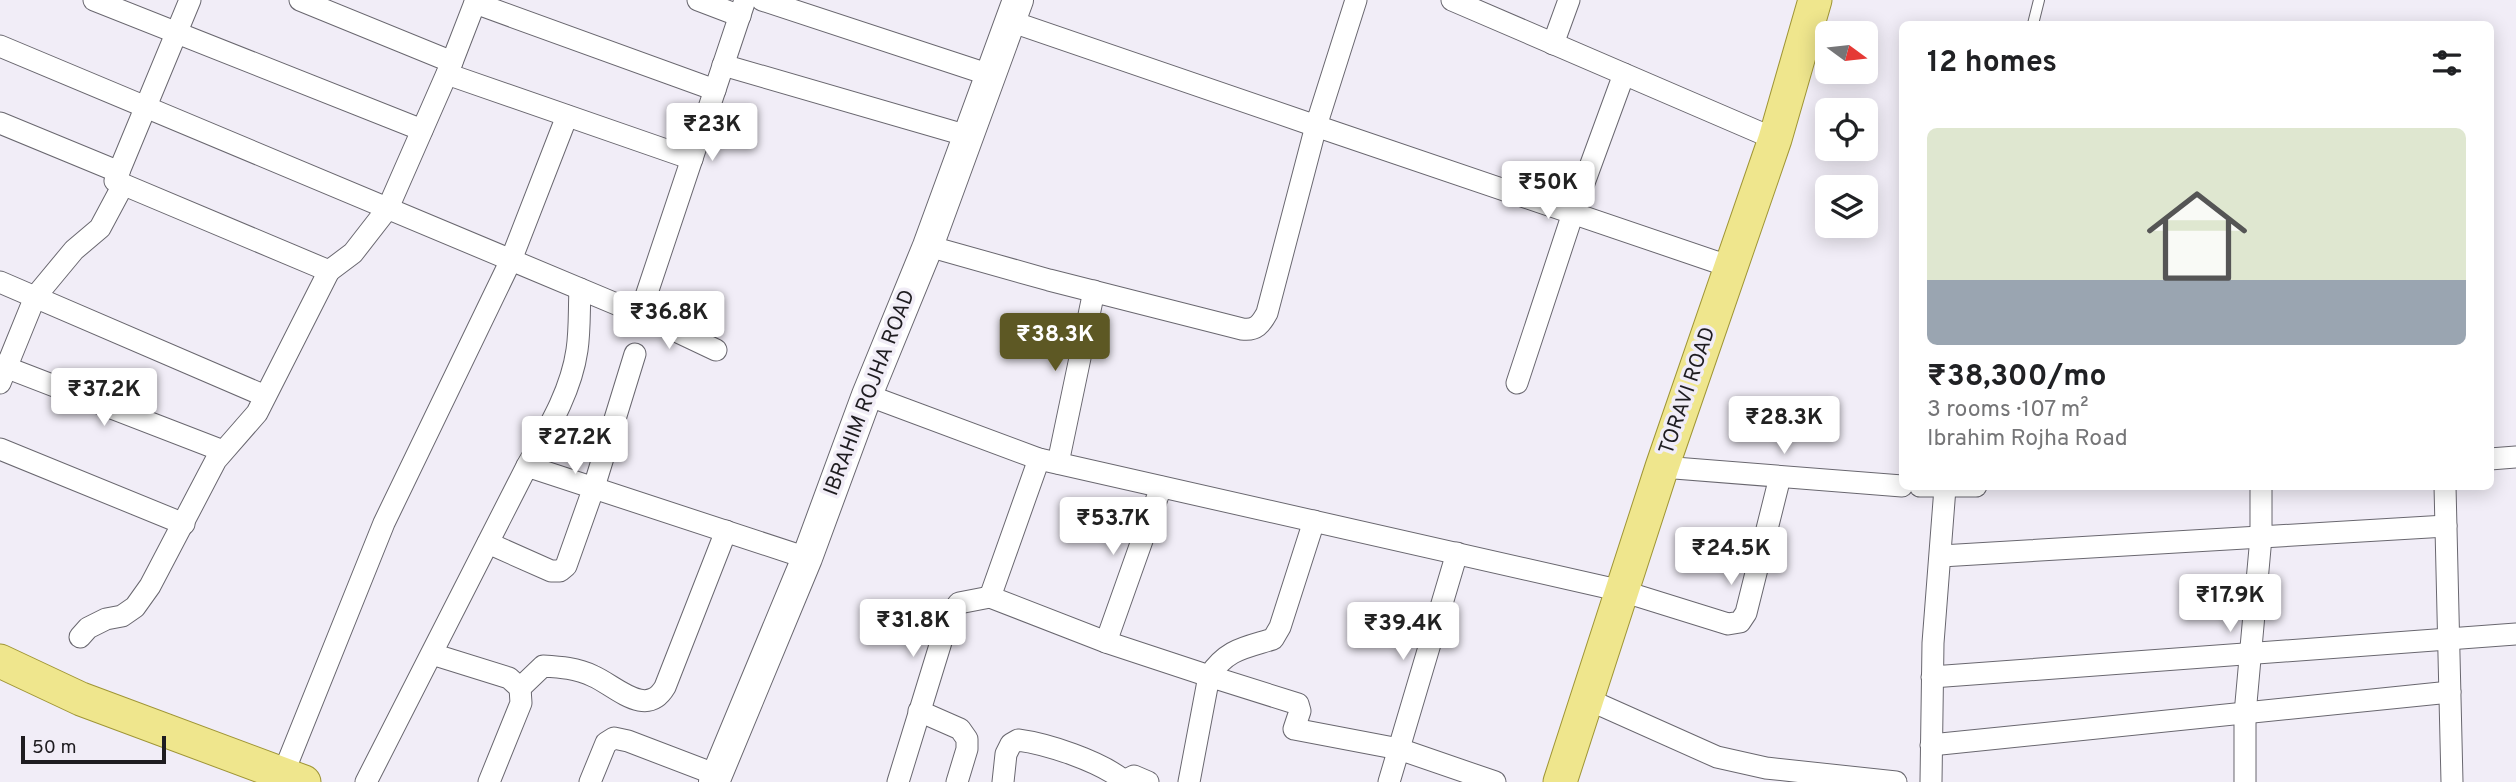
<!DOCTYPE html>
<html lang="en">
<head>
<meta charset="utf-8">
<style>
  :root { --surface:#fff; --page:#f2f2f2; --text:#202124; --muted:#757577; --accent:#5d5824 }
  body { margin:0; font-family:Overpass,sans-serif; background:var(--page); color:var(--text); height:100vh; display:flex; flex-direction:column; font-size:26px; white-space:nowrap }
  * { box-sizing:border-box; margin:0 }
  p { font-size:23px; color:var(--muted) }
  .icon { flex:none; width:38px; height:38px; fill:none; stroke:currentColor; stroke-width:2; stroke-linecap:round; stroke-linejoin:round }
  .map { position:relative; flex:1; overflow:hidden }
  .panel { position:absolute; left:1899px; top:21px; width:595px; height:469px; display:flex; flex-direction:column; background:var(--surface); border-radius:10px; box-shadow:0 4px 18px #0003 }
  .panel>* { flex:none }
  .needle { width:46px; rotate:105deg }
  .buttons { position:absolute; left:1815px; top:21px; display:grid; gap:14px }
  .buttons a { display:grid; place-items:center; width:63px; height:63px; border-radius:10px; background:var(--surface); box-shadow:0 4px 18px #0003; font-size:35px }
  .scale { position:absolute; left:21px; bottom:18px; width:145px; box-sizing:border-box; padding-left:7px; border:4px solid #1e1c20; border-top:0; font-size:19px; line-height:24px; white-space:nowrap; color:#1e1c20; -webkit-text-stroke:5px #f1edf7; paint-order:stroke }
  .price { position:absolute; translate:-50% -60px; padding:0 16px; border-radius:7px; background:#fff; color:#222; font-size:23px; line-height:46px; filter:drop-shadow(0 2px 4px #0008) }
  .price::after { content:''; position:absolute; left:50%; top:42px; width:21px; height:16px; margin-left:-10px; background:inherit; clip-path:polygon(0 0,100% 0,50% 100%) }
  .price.active { background:var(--accent); color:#fff }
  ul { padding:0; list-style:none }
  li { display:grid; align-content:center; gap:14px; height:371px; padding:0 28px }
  li span { display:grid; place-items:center; height:217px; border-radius:10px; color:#555 }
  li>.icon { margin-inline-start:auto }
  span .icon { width:126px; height:126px; fill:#fffc; stroke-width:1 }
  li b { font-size:30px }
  h2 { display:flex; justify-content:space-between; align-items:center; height:84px; padding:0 28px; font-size:30px }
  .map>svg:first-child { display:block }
</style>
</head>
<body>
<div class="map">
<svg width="2516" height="782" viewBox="0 0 2516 782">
  <rect width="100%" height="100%" fill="#f1edf7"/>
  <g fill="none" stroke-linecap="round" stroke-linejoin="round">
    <g stroke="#69676f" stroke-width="12">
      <polyline id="lane" points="2033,24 2039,0"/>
    </g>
    <g stroke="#69676f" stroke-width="23">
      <g id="street">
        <polyline points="94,0 422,130"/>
        <polyline points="190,0 115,181 329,271 353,253 388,208 452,62 300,0"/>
        <polyline points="698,0 740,16"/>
        <polyline points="762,0 990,75"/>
        <polyline points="1452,0 1775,139"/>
        <polyline points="475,3 715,90"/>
        <polyline points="1010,21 1316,126 1356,0"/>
        <polyline points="1553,44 1569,0"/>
        <polyline points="0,46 640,314 716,350"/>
        <polyline points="452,62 476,0"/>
        <polyline points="723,65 968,136"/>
        <polyline points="447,74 692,159"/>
        <polyline points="0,123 119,172"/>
        <path d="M928 246 1049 280 1242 329C1256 331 1261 324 1267 313L1316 126 1731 267"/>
        <polyline points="0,282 265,396"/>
        <polyline points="640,314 745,0"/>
        <polyline points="0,365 223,451"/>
        <polyline points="0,383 35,297 74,250 100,228 123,185"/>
        <polyline points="1517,383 1573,213 1624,74"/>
        <polyline points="867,395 1039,459 1622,591 1728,624 1740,622 1746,613 1780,477"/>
        <polyline points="0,449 184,524"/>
        <path d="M1039 459 990 597 1106 642 1209 676C1227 649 1244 648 1273 639L1280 627 1314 521"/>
        <polyline points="2490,459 2516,457"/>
        <polyline points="1058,463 1094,291"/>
        <path d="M527 466C548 429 571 392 577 350 580 330 579 309 580 289"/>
        <polyline points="1662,467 1902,486"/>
        <polyline points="1920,486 1976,486"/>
        <polyline points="2445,486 2452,782"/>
        <polyline points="488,543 551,571 560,571 566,566 594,487 635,354"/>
        <polyline points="1941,556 2446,526"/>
        <polyline points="80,637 88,628 106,619 122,616 135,607 150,586 216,460 257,413 329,271"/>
        <polyline points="1106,642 1161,487"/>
        <polyline points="432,654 509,678 520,688 521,703 489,782"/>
        <polyline points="1932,677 2516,634"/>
        <path d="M520 688 543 666C560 667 577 668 593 676 616 686 646 719 665 687L726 531"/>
        <polyline points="1587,699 1717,757 1766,768 1896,782"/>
        <polyline points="919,711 960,729 967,739 967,749 957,782"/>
        <polyline points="1931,745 2450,692"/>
        <polyline points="283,774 384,523 511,260 567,116"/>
        <polyline points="366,782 527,466 807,558"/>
        <polyline points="590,782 606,743 614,738 628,741 717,775"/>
        <polyline points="898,782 949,616 959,603 990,597"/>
        <path d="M1003 782 1006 754 1011 744 1018 740C1048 744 1099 761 1123 780"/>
        <polyline points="1122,782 1134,776 1148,782"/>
        <polyline points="1189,782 1209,676 1298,704 1300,711 1294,729 1399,749 1495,782"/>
        <polyline points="1389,782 1457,553"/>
        <polyline points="1931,782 1933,643 1945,488"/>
        <polyline points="2245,782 2245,714 2261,537 2261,486"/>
      </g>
    </g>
    <g stroke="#69676f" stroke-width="32">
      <polyline id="secondary" points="714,782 807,558 867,395 928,246 1018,0"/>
    </g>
    <g stroke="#9f9535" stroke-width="35">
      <g id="primary">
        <polyline points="0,661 81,699 304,782"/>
        <polyline points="1560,782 1662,467 1775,139 1815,0"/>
      </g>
    </g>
    <use href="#lane" stroke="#fff" stroke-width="10"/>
    <use href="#street" stroke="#fff" stroke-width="21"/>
    <use href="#secondary" stroke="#fff" stroke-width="30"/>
    <use href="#primary" stroke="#efe68d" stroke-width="33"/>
  </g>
  <g text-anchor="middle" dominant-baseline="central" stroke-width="7" stroke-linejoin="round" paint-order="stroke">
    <g font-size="21" fill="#1e1c20" stroke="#f1edf7">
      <text transform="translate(1688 391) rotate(-71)">TORAVI ROAD</text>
      <text transform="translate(870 393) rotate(-69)">IBRAHIM ROJHA ROAD</text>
    </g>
  </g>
</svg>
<div class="buttons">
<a><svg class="needle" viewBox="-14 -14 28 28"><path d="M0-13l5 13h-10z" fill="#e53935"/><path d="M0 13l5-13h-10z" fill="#757577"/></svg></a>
<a><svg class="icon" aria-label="locate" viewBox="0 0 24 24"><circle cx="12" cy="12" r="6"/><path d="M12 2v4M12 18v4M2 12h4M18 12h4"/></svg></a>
<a><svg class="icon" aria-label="layers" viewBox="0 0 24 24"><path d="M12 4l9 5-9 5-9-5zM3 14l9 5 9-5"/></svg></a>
</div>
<div class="scale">50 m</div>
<b class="price" style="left:712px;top:163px">₹23K</b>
<b class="price" style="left:1548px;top:221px">₹50K</b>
<b class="price" style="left:669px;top:351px">₹36.8K</b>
<b class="price active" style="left:1055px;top:373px">₹38.3K</b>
<b class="price" style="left:104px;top:428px">₹37.2K</b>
<b class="price" style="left:1784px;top:456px">₹28.3K</b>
<b class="price" style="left:575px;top:476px">₹27.2K</b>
<b class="price" style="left:1113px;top:557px">₹53.7K</b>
<b class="price" style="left:1731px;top:587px">₹24.5K</b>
<b class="price" style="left:2230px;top:634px">₹17.9K</b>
<b class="price" style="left:913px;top:659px">₹31.8K</b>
<b class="price" style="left:1403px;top:662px">₹39.4K</b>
<section class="panel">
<h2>12 homes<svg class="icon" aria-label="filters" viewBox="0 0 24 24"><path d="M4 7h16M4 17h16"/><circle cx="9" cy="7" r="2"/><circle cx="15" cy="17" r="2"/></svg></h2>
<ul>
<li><span style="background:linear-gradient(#dfe7d0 70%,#9aa5b1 0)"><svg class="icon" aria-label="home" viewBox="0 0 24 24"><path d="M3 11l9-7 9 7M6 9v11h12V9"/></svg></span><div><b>₹38,300/mo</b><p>3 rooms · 107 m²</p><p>Ibrahim Rojha Road</p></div></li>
</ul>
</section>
</div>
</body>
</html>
